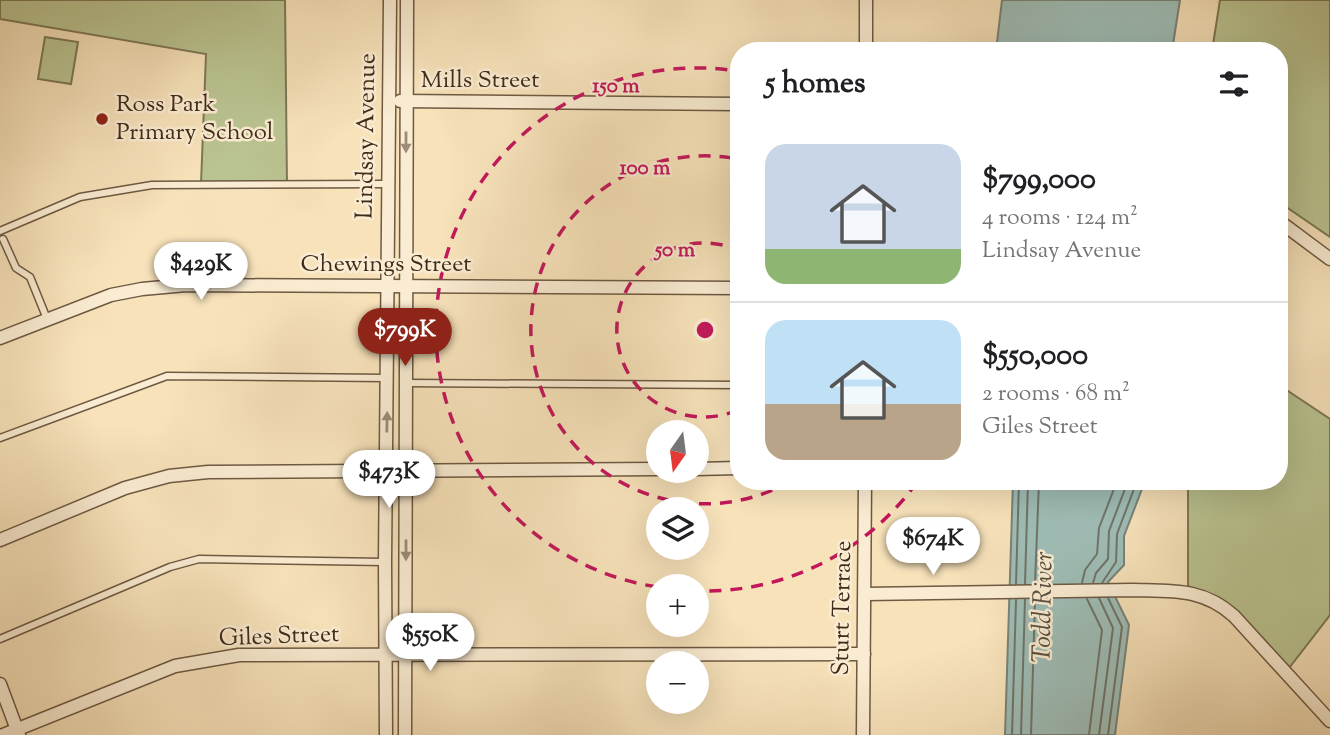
<!DOCTYPE html>
<html lang="en">
<head>
<meta charset="utf-8">
<style>
  :root { --surface:#fff; --page:#f2f2f2; --text:#202124; --muted:#757577; --line:#e0e0e0; --accent:#8f2418 }
  body { margin:0; font-family:"Sorts Mill Goudy",serif; background:var(--page); color:var(--text); height:100vh; display:flex; flex-direction:column; font-size:26px; white-space:nowrap }
  * { box-sizing:border-box; margin:0 }
  p { font-size:23px; color:var(--muted) }
  .icon { flex:none; width:38px; height:38px; fill:none; stroke:currentColor; stroke-width:2; stroke-linecap:round; stroke-linejoin:round }
  .map { position:relative; flex:1; overflow:hidden }
  .panel { position:absolute; left:730px; top:42px; width:558px; height:448px; display:flex; flex-direction:column; background:var(--surface); border-radius:28px; box-shadow:0 7px 28px #0002 }
  .panel>* { flex:none }
  .needle { width:46px; rotate:194deg }
  .tools { position:absolute; left:646px; top:420px; display:grid; gap:14px }
  .tools a { display:grid; place-items:center; width:63px; height:63px; border-radius:50%; background:var(--surface); box-shadow:0 7px 28px #0002; font-size:35px }
  .price { position:absolute; translate:-50% -60px; padding:0 16px; border-radius:24px; background:#fff; color:#222; font-size:23px; line-height:46px; filter:drop-shadow(0 2px 4px #0008) }
  .price::after { content:''; position:absolute; left:50%; top:42px; width:21px; height:16px; margin-left:-10px; background:inherit; clip-path:polygon(0 0,100% 0,50% 100%) }
  .price.active { background:var(--accent); color:#fff }
  ul { padding:0; list-style:none }
  li { display:flex; align-items:center; gap:21px; height:175px; padding:0 35px }
  li+li { border-top:2px solid var(--line) }
  li span { display:grid; place-items:center; flex:none; width:196px; height:140px; border-radius:21px; color:#555 }
  li>.icon { margin-inline-start:auto }
  span .icon { width:84px; height:84px; fill:#fffc; stroke-width:1 }
  li b { font-size:30px }
  h2 { display:flex; justify-content:space-between; align-items:center; height:84px; padding:0 35px; font-size:30px }
  .map>svg:first-child { display:block }
</style>
</head>
<body>
<div class="map">
<svg width="1330" height="735" viewBox="0 0 1330 735">
  <rect width="100%" height="100%" fill="#f7e2ba"/>
  <filter id="stains"><feTurbulence type="fractalNoise" baseFrequency=".00286" numOctaves="4"/><feColorMatrix values="0 0 0 0 .2 0 0 0 0 .09 0 0 0 0 .02 0 0 0 .5 -.17"/></filter>
  <radialGradient id="worn" r=".72"><stop offset=".6" stop-color="#630" stop-opacity="0"/><stop offset="1" stop-color="#630" stop-opacity=".3"/></radialGradient>
  <g fill="#bac491" stroke="#7d7856" stroke-width="2">
    <polygon points="0,0 285,0 287,184 201,184 206,54 0,19"/>
    <polygon points="1220,0 1330,0 1330,237 1279,202 1279,51 1212,51"/>
    <polygon points="45,37 78,42 71,84 38,79"/>
    <polygon points="1279,385 1330,419 1330,615 1286,672 1234,616 1188,593 1188,481 1279,481"/>
  </g>
  <g fill="#9ebdb6" stroke="#788378" stroke-width="2">
    <polygon points="1002,0 1180,0 1172,51 996,51"/>
    <polygon points="1013,481 1145,481 1124,536 1124,565 1108,582 1129,625 1115,735 1005,735"/>
  </g>
  <g fill="none" stroke-linecap="round" stroke-linejoin="round">
    <g stroke="#6f7468" stroke-width="2">
      <polyline points="1082,583 1085,570 1097,554 1099,528 1117,481"/>
      <polyline points="1093,583 1096,573 1108,559 1109,531 1128,481"/>
      <polyline points="1102,583 1116,562 1117,534 1137,481"/>
      <polyline points="1016,584 1019,481"/>
      <polyline points="1025,584 1028,481"/>
      <polyline points="1035,584 1039,481"/>
      <polyline points="1099,598 1113,628 1099,735"/>
      <polyline points="1087,599 1102,630 1089,735"/>
      <polyline points="1012,735 1016,600"/>
      <polyline points="1021,735 1025,599"/>
      <polyline points="1031,735 1035,599"/>
      <polyline points="1108,735 1122,627 1108,598"/>
    </g>
    <g stroke="#6e5942" stroke-width="9">
      <g id="lane">
        <polyline points="0,231 80,197 152,185 388,184"/>
        <polyline points="3,239 16,268 30,277 47,319"/>
        <polyline points="405,383 738,385"/>
        <polyline points="0,438 167,376 386,378"/>
        <polyline points="0,639 170,567 199,559 385,562"/>
      </g>
    </g>
    <g stroke="#6e5942" stroke-width="15">
      <g id="street">
        <polyline points="866,51 866,0"/>
        <polyline points="400,101 738,104"/>
        <polyline points="1279,221 1330,259"/>
        <polyline points="0,338 111,295 142,289 186,285 738,288"/>
        <polyline points="696,469 738,468"/>
        <polyline points="0,540 125,488 169,476 208,472 658,469"/>
        <path d="M865 594 1133 590C1172 591 1203 588 1234 616L1330 721"/>
        <polyline points="0,684 19,735"/>
        <polyline points="3,735 175,666 239,655 864,654"/>
        <polyline points="386,735 385,562 390,0"/>
        <polyline points="405,735 407,0"/>
        <polyline points="863,735 865,481"/>
      </g>
    </g>
    <use href="#lane" stroke="#faecd2" stroke-width="6"/>
    <use href="#street" stroke="#faecd2" stroke-width="12"/>
  </g>
  <defs><path id="oneway-solid" d="M-6-.8H1V-3.2L6.5 0L1 3.2V.8H-6Z" transform="scale(1.75)"/></defs>
  <g fill="#9d8c76">
    <use href="#oneway-solid" transform="translate(406 142) rotate(90)"/>
    <use href="#oneway-solid" transform="translate(387 422) rotate(-89)"/>
    <use href="#oneway-solid" transform="translate(406 550) rotate(90)"/>
  </g>
  <g fill="none" stroke="#c2185b" stroke-width="3.5" stroke-dasharray="12 9">
    <path d="M738 410A87 87 0 1 1 738 250"/>
    <path d="M791 481A174 174 0 1 1 738 159"/>
    <path d="M917 482A261 261 0 0 1 698 591M657 587A261 261 0 0 1 737 71"/>
  </g>
  <circle fill="#8f2418" stroke="#faecd2" stroke-width="2.5" cx="102" cy="119" r="7"/>
  <g text-anchor="middle" dominant-baseline="central" stroke-width="5" stroke-linejoin="round" paint-order="stroke">
    <g font-size="24" fill="#402b1a" stroke="#faecd2">
      <text x="480" y="81">Mills Street</text>
      <text transform="translate(367 136) rotate(-89)">Lindsay Avenue</text>
      <text x="386" y="265">Chewings Street</text>
      <text transform="translate(843 608) rotate(-89)">Sturt Terrace</text>
      <text transform="translate(279 637) rotate(-2)">Giles Street</text>
    </g>
    <g font-size="24" fill="#402b1a" stroke="#faecd2" text-anchor="start">
      <text x="116" y="105">Ross Park<tspan x="116" dy="28">Primary School</tspan></text>
    </g>
    <g font-size="26" font-style="italic" fill="#585041" stroke="#faecd2">
      <text transform="translate(1044 607) rotate(-89)">Todd River</text>
    </g>
  </g>
  <circle cx="705" cy="330" r="10" fill="#c2185b" stroke="#faecd2" stroke-width="3.5"/>
  <g font-size="21" text-anchor="middle" font-weight="bold" fill="#c2185b" stroke="#faecd2" stroke-width="5" stroke-linejoin="round" paint-order="stroke">
    <text x="616" y="92">150 m</text>
    <text x="645" y="174">100 m</text>
    <text x="675" y="256">50 m</text>
  </g>
  <rect width="100%" height="100%" filter="url(#stains)"/>
  <rect width="100%" height="100%" fill="url(#worn)"/>
</svg>
<div class="tools">
<a><svg class="needle" viewBox="-14 -14 28 28"><path d="M0-13l5 13h-10z" fill="#e53935"/><path d="M0 13l5-13h-10z" fill="#757577"/></svg></a>
<a><svg class="icon" aria-label="layers" viewBox="0 0 24 24"><path d="M12 4l9 5-9 5-9-5zM3 14l9 5 9-5"/></svg></a>
<a>+</a>
<a>−</a>
</div>
<b class="price" style="left:201px;top:302px">$429K</b>
<b class="price active" style="left:405px;top:368px">$799K</b>
<b class="price" style="left:389px;top:510px">$473K</b>
<b class="price" style="left:933px;top:577px">$674K</b>
<b class="price" style="left:430px;top:673px">$550K</b>
<section class="panel">
<h2>5 homes<svg class="icon" aria-label="filters" viewBox="0 0 24 24"><path d="M4 7h16M4 17h16"/><circle cx="9" cy="7" r="2"/><circle cx="15" cy="17" r="2"/></svg></h2>
<ul>
<li><span style="background:linear-gradient(#c9d6e8 75%,#8fb573 0)"><svg class="icon" aria-label="home" viewBox="0 0 24 24"><path d="M3 11l9-7 9 7M6 9v11h12V9"/></svg></span><div><b>$799,000</b><p>4 rooms · 124 m²</p><p>Lindsay Avenue</p></div></li>
<li><span style="background:linear-gradient(#bfe0f5 60%,#b9a48a 0)"><svg class="icon" aria-label="home" viewBox="0 0 24 24"><path d="M3 11l9-7 9 7M6 9v11h12V9"/></svg></span><div><b>$550,000</b><p>2 rooms · 68 m²</p><p>Giles Street</p></div></li>
</ul>
</section>
</div>
</body>
</html>
